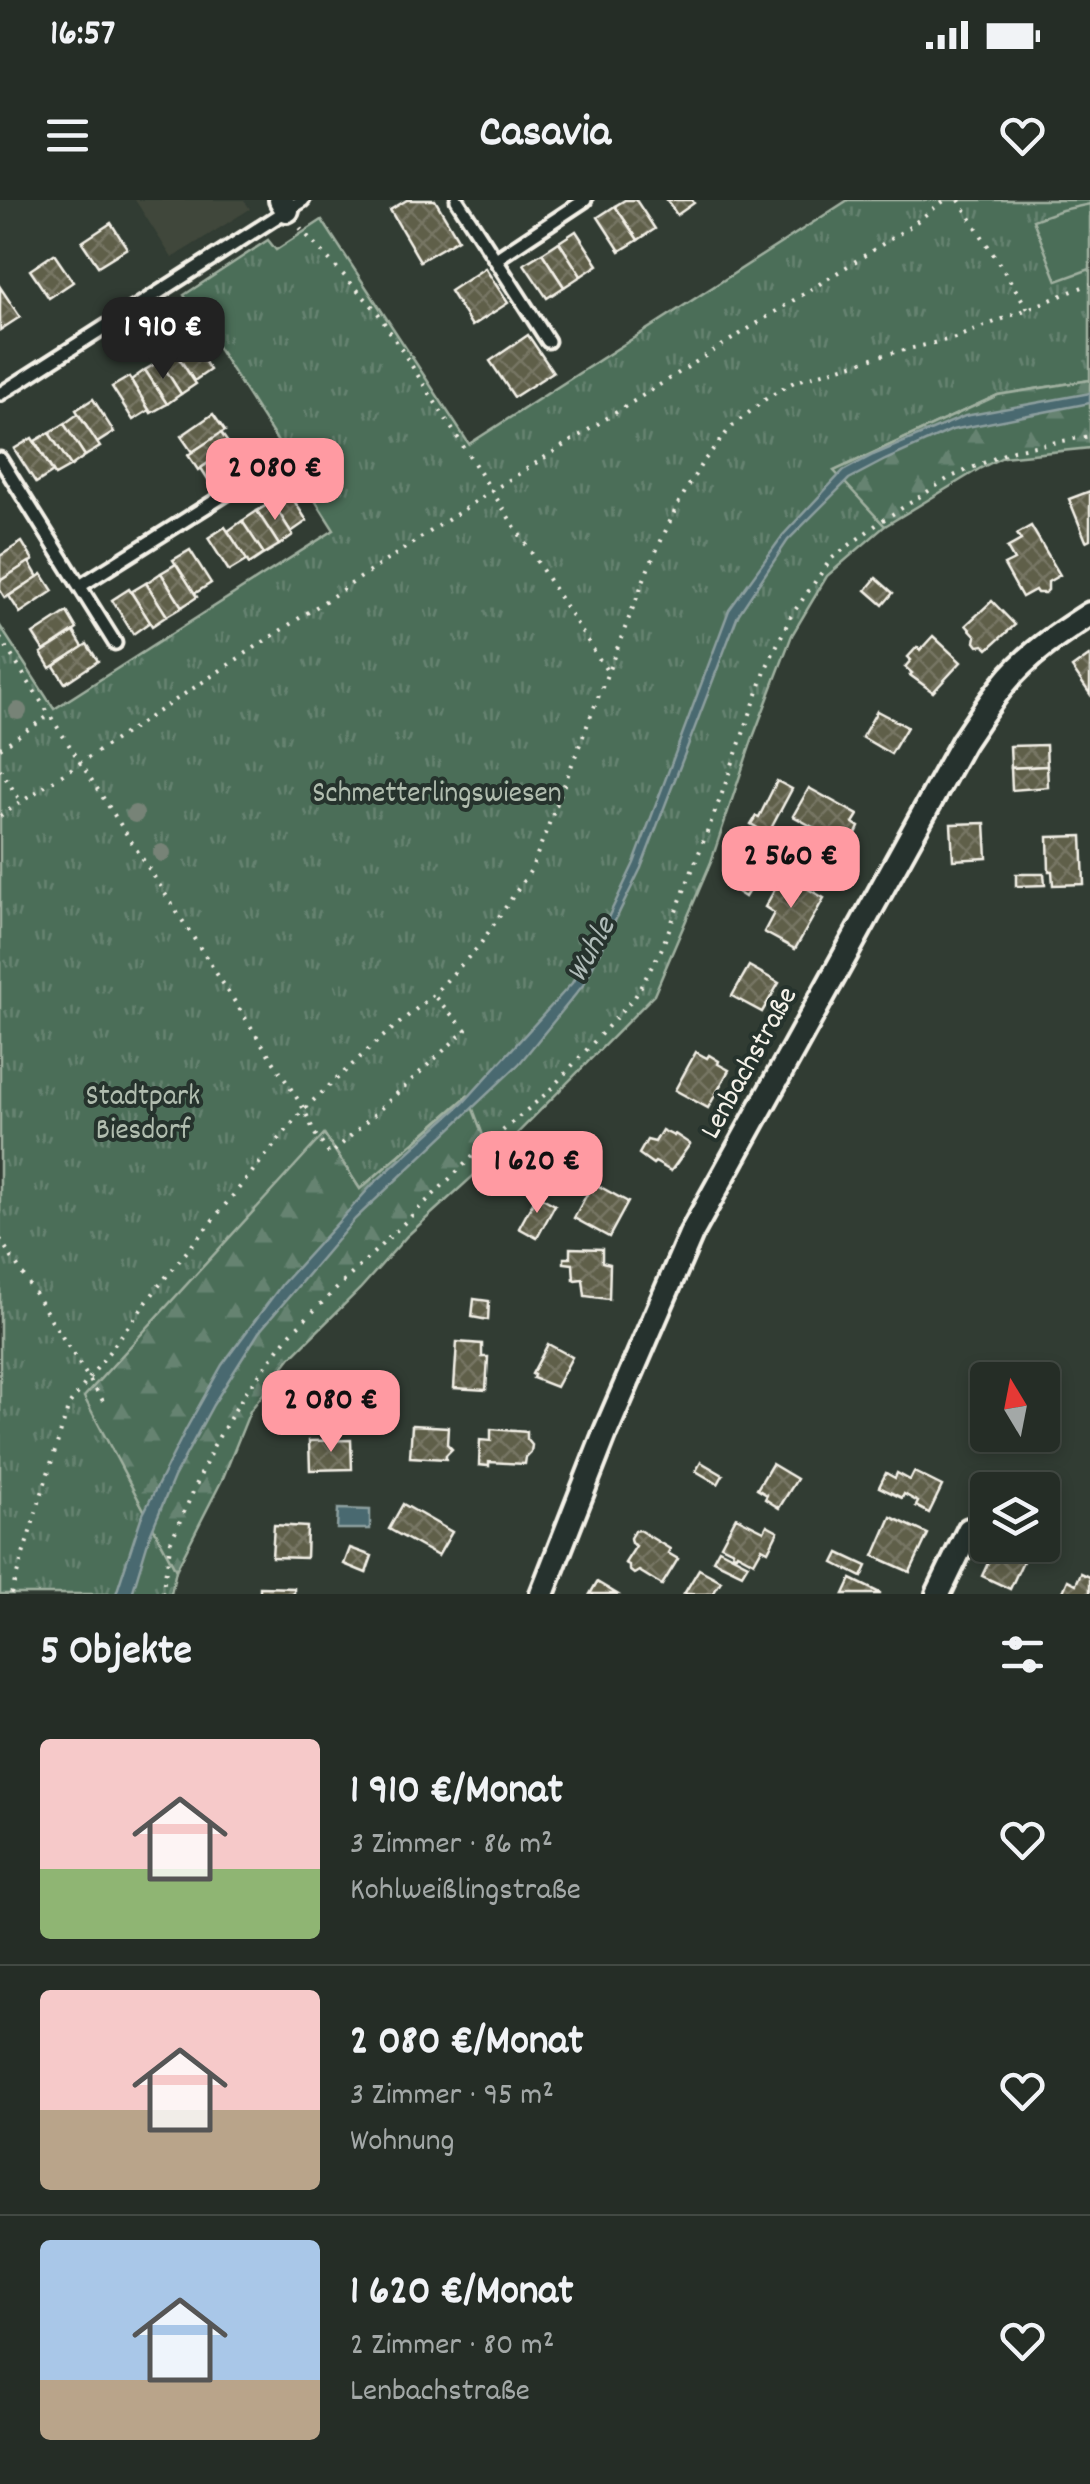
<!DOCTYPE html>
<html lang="de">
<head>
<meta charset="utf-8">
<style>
  :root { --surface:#252d26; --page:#2d352e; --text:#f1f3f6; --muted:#a3a8a7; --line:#424943; --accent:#ff9aa2 }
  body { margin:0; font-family:Dekko,sans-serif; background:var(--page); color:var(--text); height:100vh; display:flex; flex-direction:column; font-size:38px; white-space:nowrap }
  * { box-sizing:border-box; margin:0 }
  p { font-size:32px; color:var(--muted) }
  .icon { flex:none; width:55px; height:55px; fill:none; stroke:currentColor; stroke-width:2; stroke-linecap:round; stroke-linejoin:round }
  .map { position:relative; height:1394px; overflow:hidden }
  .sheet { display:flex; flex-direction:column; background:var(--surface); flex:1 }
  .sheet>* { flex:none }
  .needle { width:65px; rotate:350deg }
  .buttons { position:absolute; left:970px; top:1162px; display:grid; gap:20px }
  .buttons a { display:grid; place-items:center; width:90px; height:90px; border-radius:10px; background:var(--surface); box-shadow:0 5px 15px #0003,0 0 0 2px var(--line); font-size:50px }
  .price { position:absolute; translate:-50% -85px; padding:0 22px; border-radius:20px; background:var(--accent); color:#111; font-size:32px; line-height:65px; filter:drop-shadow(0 2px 5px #0008) }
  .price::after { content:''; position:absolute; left:50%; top:60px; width:30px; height:22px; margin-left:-15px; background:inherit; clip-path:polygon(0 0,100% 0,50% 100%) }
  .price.selected { background:#222; color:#fff }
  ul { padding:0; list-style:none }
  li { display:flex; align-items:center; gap:30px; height:250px; padding:0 40px }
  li+li { border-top:2px solid var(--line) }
  li span { display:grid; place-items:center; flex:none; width:280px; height:200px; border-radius:10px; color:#555 }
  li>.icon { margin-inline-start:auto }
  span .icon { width:120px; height:120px; fill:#fffc; stroke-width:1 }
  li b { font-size:42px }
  h2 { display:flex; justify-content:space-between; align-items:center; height:120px; padding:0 40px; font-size:42px }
  .status { display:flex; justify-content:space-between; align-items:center; height:70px; padding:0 50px; background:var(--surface); direction:ltr }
  .status svg { height:28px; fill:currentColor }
  header { display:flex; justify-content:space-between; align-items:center; height:130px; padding:0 40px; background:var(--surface); font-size:45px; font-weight:700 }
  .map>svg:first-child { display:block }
</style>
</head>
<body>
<div class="status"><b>16:57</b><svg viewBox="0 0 49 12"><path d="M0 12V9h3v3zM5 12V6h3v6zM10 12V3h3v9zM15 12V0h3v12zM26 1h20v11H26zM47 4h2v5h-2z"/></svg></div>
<header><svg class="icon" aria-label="menu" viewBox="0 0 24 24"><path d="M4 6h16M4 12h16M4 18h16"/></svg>Casavia<svg class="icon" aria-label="heart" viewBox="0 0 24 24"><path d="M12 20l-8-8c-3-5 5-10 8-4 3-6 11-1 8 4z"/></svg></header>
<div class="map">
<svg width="1090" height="1394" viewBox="0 0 1090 1394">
  <defs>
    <pattern id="grass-tufts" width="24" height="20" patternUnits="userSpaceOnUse" patternTransform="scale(2.5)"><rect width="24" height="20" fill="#4c6e59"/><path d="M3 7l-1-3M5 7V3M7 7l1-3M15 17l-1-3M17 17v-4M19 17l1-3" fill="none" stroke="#668371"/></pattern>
    <pattern id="forest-firs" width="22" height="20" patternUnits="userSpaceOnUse" patternTransform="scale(2.5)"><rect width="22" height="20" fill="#4c6e59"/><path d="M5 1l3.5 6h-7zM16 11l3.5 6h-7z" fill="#668371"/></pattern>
    <pattern id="building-cross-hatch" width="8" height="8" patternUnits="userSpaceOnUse" patternTransform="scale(2.5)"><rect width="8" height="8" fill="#5f5f4a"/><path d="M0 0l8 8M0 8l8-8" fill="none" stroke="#777664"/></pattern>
  </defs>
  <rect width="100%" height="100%" fill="#313c33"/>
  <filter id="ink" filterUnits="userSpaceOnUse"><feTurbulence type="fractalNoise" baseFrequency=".01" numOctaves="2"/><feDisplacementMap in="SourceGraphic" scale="20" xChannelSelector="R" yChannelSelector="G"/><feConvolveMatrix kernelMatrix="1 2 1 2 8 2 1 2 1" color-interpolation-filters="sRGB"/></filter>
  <g filter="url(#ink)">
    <polygon fill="#3f463a" points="135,0 244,0 250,9 172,58"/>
    <polygon fill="url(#grass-tufts)" stroke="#a0b0a0" stroke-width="2.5" points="848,0 1090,0 1090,180 998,195 835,271 885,326 827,376 792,435 752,540 711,662 654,795 492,959 467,896 360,989 325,935 85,1197 176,1370 171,1394 0,1394 0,426 54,509 334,330 184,95 268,40 276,50 322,20 469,244"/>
    <g fill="url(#forest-firs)" stroke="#a0b0a0" stroke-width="2.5">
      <polygon points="1090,180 1090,248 1003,257 979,269 885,326 834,271 998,195"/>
      <polygon points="468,896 492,959 407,1036 360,1089 291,1157 250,1211 223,1278 176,1370 84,1197 324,934 360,989"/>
    </g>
    <polygon fill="#4c6e59" stroke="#a0b0a0" stroke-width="2.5" points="1090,4 1090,69 1057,81 1033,20 1062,10"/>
    <g fill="#48696f" stroke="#8d9f9f" stroke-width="2.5">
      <polygon points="1090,193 1090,203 952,230 885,260 849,279 788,340 738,415 641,668 584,784 519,864 355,1019 259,1132 213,1205 174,1277 150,1335 132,1394 116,1394 141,1318 186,1229 222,1165 282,1084 373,984 463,903 572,783 596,743 634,663 729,410 783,335 843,271 873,255 965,216"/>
      <polygon points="338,1309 370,1310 370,1329 337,1329"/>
    </g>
    <g fill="url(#building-cross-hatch)" stroke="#f4f1e8" stroke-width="2.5">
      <polygon points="407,0 435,0 458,39 420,61 390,10"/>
      <polygon points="625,0 636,0 655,29 638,40 615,6"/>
      <polygon points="667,0 692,0 694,3 677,15"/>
      <polygon points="615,6 638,40 620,51 598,17"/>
      <polygon points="111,23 127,48 98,66 82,42"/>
      <polygon points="576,31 598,65 581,76 559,42"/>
      <polygon points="559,42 581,76 564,87 542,53"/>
      <polygon points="542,53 564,87 547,98 524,64"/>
      <polygon points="54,54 73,82 49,98 30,70"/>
      <polygon points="485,68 508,103 472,126 450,91"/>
      <polygon points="0,87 20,117 0,130"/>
      <polygon points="528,135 553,172 514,197 490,161"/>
      <polygon points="189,137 210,170 194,181 172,147"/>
      <polygon points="174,151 196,184 181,194 160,161"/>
      <polygon points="160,161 181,194 167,204 145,170"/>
      <polygon points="145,170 167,204 151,213 131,180"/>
      <polygon points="129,177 149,210 133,220 112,187"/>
      <polygon points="93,199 114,232 97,243 76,210"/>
      <polygon points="78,214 100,247 85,256 64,224"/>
      <polygon points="213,214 225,231 192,252 181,236"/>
      <polygon points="64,224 85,256 71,266 49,233"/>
      <polygon points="49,233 71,266 55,275 35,241"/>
      <polygon points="221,233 231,247 198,270 188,255"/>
      <polygon points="32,238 53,272 36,283 14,249"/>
      <polygon points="234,246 245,262 211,284 201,268"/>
      <polygon points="286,288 307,321 291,332 269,298"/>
      <polygon points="1090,291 1090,339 1086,341 1069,299"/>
      <polygon points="272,302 293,335 279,345 257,311"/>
      <polygon points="257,311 279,345 264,354 242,321"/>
      <polygon points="242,321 264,354 249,364 228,331"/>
      <polygon points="1031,326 1060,375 1048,382 1048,390 1045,393 1037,393 1035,390 1022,397 1004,365 1014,360 1007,348 1021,340 1017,334"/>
      <polygon points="225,327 247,360 229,371 208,338"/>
      <polygon points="22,342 33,360 0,381 0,356"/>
      <polygon points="190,350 211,383 194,394 173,360"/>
      <polygon points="29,362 38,377 5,398 0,390 0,381"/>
      <polygon points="176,364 197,397 182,407 161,373"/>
      <polygon points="161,373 182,407 167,416 146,383"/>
      <polygon points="42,374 53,391 20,413 9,396"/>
      <polygon points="876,378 893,393 883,405 866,390"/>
      <polygon points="146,383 167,416 152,426 131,392"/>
      <polygon points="129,389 150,422 133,434 112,400"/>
      <polygon points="992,401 1015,425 988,449 984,445 978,446 975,442 976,436 966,425"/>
      <polygon points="67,412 77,429 44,451 33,434"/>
      <polygon points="74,432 83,447 50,468 41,453"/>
      <polygon points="933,436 961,462 933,492 910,475 912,473 905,467 911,460 908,457 917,447 920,450"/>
      <polygon points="87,444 98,461 65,483 54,466"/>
      <polygon points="1089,456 1090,457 1090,494 1072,468"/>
      <polygon points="877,511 907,527 891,554 862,537"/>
      <polygon points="1046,545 1047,566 1011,568 1010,546"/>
      <polygon points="1047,566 1048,587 1012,590 1011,568"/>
      <polygon points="777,581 792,589 768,634 751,624 756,616 759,617"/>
      <polygon points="809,588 858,615 853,623 859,627 854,638 847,634 842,643 793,616"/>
      <polygon points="985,623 987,658 953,660 951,624"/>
      <polygon points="1082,636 1084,684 1053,685 1052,671 1049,671 1048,637"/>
      <polygon points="742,661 760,673 745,697 728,686"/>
      <polygon points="1016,674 1044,674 1045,685 1016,686"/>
      <polygon points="783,675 824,698 795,749 764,732 774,713 765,707"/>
      <polygon points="749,766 779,783 762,812 732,796"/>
      <polygon points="696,852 707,858 709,855 719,861 718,864 729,870 708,908 675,890"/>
      <polygon points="662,930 674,936 675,934 690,944 671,971 655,962 653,964 639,954 647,940 655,942"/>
      <polygon points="593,983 628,1002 609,1037 574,1018"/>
      <polygon points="537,995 555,1005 537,1038 519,1028"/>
      <polygon points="570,1048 602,1049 602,1062 610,1064 609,1099 585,1096 583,1079 574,1080 573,1064 564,1063 564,1058 570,1058"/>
      <polygon points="474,1099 489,1101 488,1120 472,1117"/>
      <polygon points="457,1142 482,1144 482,1157 488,1157 486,1190 454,1188"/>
      <polygon points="548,1144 572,1157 556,1187 533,1178 534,1175 532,1174"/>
      <polygon points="412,1225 448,1227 447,1244 452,1249 446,1255 446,1259 410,1257"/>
      <polygon points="491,1229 527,1232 527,1239 532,1245 531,1252 526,1257 525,1264 489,1262 489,1266 479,1265 480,1240 491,1241"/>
      <polygon points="351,1240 352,1269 310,1270 309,1241"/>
      <polygon points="701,1262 723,1275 718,1284 696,1271"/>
      <polygon points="772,1264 797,1279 779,1308 765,1299 767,1295 757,1289"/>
      <polygon points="914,1272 942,1286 929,1313 916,1306 918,1302 904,1294 902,1298 879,1287 886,1273 895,1278 897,1273 910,1280"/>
      <polygon points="403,1304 452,1332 438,1356 389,1329"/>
      <polygon points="736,1317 764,1331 767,1325 778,1331 768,1351 762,1348 754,1362 737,1353 736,1355 732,1354 733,1351 721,1345"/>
      <polygon points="891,1317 928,1334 910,1372 874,1356"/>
      <polygon points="274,1325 307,1327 306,1358 272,1357"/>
      <polygon points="639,1330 670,1349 668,1353 678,1359 662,1385 639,1371 634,1374 629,1370 629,1365 625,1363 636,1346 631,1343 630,1338 634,1331"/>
      <polygon points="350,1348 372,1356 366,1373 344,1364"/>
      <polygon points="995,1348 1023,1361 1010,1389 982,1376"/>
      <polygon points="719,1349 748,1364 742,1374 713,1360"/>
      <polygon points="839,1353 867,1366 862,1377 834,1363"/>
      <polygon points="699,1369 721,1381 713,1394 684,1394"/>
      <polygon points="1081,1373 1090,1377 1090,1394 1062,1394 1068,1380 1076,1384"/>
      <polygon points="851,1379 880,1393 880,1394 844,1394"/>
      <polygon points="597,1382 617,1394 590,1394"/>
      <polygon points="260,1387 294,1388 294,1394 260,1394"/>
    </g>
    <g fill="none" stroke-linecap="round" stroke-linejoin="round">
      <g stroke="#f4f1e8" stroke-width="19">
        <g id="lane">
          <polyline points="457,0 548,141"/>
          <polyline points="496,59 585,0"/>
          <polyline points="0,194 303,0"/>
          <polyline points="0,259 115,443"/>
          <polyline points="80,386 277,262"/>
        </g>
      </g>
      <g stroke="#f4f1e8" stroke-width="30">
        <g id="street">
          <polyline points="281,0 287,10"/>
          <path d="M542 1394 606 1231 691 1034 963 542C976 523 989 502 1004 484 1027 455 1059 434 1090 414"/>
          <polyline points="938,1394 969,1330"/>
        </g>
      </g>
      <g stroke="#f4f1e8" stroke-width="4" stroke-dasharray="2.5 8" stroke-linecap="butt">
        <polyline points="959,0 1028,109"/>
        <polyline points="300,28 376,110 607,471"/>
        <polyline points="0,438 304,909 315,934 330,955 466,830 433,795"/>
        <polyline points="0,548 50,515"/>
        <polyline points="0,569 21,602"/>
        <polyline points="0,616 490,292 908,28 945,0"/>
        <polyline points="0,1039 103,1201"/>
        <polyline points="11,1394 69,1205 161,1083 304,909 379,840 433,795 479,746 531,670 648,369 678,304 702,263 731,227 767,198 794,182 879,156 955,138 1090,84"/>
        <polyline points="162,1394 171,1341 214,1245 245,1193 291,1133 471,958 548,892 635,797 661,750 720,599 767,466 791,416 831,359 880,322 949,278 1013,250 1090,236"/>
      </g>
      <use href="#lane" stroke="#26332d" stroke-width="11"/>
      <use href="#street" stroke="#26332d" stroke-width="22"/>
    </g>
    <g fill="#778377">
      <circle cx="18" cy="511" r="9"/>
      <circle cx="135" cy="614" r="9"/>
      <circle cx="162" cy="653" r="9"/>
    </g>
  </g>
  <g text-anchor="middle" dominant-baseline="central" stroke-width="8" stroke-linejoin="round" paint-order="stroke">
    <g font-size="30" fill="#b1bdaf" stroke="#26332d">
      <text x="437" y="595">Schmetterlingswiesen</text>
      <text x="143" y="898">Stadtpark<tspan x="143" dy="34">Biesdorf</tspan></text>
    </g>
    <g font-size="30" fill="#f4f1e8" stroke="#26332d">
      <text transform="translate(751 864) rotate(-61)">Lenbachstraße</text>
    </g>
    <g font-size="32" font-style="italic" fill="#afbbb8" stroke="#26332d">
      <text transform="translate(593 751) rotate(-61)">Wuhle</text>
    </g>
  </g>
</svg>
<div class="buttons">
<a><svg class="needle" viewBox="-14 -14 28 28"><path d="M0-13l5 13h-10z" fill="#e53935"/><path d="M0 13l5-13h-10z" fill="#a3a8a7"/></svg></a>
<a><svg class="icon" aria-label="layers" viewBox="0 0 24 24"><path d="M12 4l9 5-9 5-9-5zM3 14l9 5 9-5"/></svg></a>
</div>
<b class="price selected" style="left:163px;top:182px">1 910 €</b>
<b class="price" style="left:275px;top:323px">2 080 €</b>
<b class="price" style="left:791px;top:711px">2 560 €</b>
<b class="price" style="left:537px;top:1016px">1 620 €</b>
<b class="price" style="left:331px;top:1255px">2 080 €</b>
</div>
<section class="sheet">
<h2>5 Objekte<svg class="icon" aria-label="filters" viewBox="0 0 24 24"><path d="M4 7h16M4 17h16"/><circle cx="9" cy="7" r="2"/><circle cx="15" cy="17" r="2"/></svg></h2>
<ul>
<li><span style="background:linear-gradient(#f6c9c9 65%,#8fb573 0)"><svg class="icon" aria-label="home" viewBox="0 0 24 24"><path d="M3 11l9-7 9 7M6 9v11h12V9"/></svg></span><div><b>1 910 €/Monat</b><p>3 Zimmer · 86 m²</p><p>Kohlweißlingstraße</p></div><svg class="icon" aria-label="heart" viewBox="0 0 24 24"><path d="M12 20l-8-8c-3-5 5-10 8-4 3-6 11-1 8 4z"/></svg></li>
<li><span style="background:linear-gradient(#f6c9c9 60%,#b9a48a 0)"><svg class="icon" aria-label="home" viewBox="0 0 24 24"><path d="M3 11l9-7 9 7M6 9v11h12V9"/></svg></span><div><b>2 080 €/Monat</b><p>3 Zimmer · 95 m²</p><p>Wohnung</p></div><svg class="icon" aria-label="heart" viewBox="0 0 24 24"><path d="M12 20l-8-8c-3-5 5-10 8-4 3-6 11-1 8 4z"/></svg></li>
<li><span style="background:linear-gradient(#a9c7e8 70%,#b9a48a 0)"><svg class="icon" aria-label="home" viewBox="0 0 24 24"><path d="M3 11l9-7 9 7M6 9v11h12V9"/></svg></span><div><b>1 620 €/Monat</b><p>2 Zimmer · 80 m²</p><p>Lenbachstraße</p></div><svg class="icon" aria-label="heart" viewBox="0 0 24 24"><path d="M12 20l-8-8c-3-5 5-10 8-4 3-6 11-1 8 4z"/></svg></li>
</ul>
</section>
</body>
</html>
